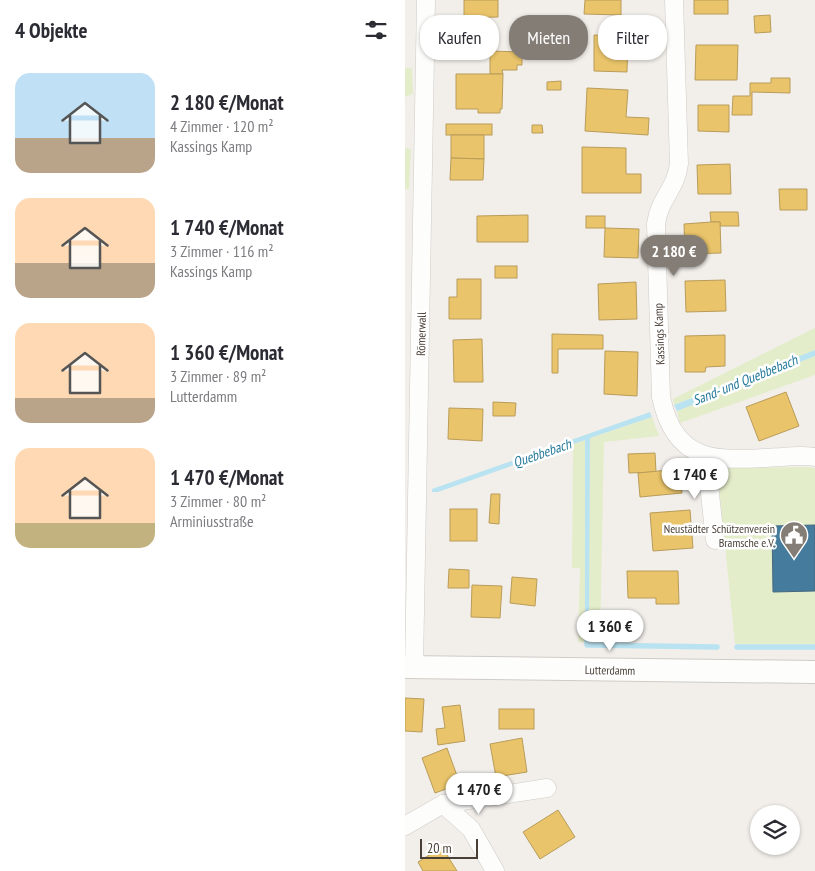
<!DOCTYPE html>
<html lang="de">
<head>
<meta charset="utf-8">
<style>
  :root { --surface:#fff; --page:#f2f2f3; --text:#2b2b33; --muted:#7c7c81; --accent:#847d75 }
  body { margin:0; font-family:"PT Sans Narrow",sans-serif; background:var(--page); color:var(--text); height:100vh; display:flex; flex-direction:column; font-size:19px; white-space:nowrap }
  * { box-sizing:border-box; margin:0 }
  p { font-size:16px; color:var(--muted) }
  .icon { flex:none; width:28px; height:28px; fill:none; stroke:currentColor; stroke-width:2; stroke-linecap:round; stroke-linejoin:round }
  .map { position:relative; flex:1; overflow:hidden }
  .panel { display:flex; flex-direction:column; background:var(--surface); width:405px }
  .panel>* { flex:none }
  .guide { position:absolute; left:15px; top:15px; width:320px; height:45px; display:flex; gap:10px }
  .tools { position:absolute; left:345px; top:805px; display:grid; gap:10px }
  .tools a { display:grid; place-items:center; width:50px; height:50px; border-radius:50%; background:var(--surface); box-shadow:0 1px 4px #0004; font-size:25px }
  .scale { position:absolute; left:15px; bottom:12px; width:58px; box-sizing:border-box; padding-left:5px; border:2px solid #493f36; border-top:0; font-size:14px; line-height:18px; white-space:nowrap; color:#493f36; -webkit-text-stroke:4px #fff; paint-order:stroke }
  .price { position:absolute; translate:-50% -42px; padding:0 11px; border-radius:18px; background:#fff; color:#222; font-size:16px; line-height:32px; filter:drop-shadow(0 1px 2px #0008) }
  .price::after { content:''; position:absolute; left:50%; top:30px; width:15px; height:11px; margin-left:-8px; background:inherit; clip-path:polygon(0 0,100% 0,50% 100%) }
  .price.current { background:var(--accent); color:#fff }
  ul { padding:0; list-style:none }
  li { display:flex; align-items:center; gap:15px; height:125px; padding:0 15px }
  li span { display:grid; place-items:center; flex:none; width:140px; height:100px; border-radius:15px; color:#555 }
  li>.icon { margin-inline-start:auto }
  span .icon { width:60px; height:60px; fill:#fffc; stroke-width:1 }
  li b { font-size:21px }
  h2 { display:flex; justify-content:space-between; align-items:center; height:60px; padding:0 15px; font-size:21px }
  .tag { padding:0 18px; border-radius:20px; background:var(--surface); box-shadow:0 1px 4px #0004; font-size:18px; line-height:45px }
  .tag.current { background:var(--accent); color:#fff }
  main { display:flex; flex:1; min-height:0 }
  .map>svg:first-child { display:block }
</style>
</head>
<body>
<main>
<section class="panel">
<h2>4 Objekte<svg class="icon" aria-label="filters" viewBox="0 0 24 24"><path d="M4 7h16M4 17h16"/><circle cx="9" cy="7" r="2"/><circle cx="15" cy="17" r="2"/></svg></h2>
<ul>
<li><span style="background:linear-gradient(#bfe0f5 65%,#b9a48a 0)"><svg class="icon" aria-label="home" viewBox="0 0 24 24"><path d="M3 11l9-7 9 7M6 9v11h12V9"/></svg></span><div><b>2 180 €/Monat</b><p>4 Zimmer · 120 m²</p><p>Kassings Kamp</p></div></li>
<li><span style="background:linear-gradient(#ffd9b3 65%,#b9a48a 0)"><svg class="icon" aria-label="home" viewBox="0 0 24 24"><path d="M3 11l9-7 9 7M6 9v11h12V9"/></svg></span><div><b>1 740 €/Monat</b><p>3 Zimmer · 116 m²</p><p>Kassings Kamp</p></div></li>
<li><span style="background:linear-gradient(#ffd9b3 75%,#b9a48a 0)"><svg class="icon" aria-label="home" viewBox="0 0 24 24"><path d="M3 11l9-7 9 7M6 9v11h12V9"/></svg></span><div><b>1 360 €/Monat</b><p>3 Zimmer · 89 m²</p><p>Lutterdamm</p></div></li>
<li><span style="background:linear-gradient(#ffd9b3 75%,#c2b280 0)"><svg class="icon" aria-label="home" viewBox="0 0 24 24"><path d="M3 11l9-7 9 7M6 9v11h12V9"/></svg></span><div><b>1 470 €/Monat</b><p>3 Zimmer · 80 m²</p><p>Arminiusstraße</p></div></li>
</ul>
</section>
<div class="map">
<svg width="410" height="871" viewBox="0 0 410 871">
  <rect width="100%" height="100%" fill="#f2efeb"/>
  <g fill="#e4edca">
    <polygon points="38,19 59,20 62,31 60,49 38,49"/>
    <polygon points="0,68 7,68 8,94 0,97"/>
    <polygon points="0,148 6,149 4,189 0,189"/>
    <polygon points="410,328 410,350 269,405 268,399"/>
    <polygon points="410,356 410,375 275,423 272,411"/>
    <polygon points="247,417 254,436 199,442 195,642 173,642 175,568 167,568 168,444"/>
    <polygon points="403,467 410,468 410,644 330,644 313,477 324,468"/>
  </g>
  <g fill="#bae3f1">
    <polygon points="410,350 410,356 272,411 269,405"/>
    <polygon points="245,412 247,417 185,438 184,645 180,645 180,440 33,492 27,492 27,489"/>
  </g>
  <g fill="#e9c46a" stroke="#b99c5a">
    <polygon points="59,0 93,0 93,17 59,18"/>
    <polygon points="180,0 216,0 216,15 179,14"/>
    <rect x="289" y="0" width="34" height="14"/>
    <polygon points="365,15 366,32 350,33 349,16"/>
    <polygon points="189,35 223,36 222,72 189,71"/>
    <polygon points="291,45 333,45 332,80 290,80"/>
    <polygon points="52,50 68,51 68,59 52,58"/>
    <polygon points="85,51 117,52 117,65 112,65 112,70 97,70 98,74 85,74"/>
    <polygon points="51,74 98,74 97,109 95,109 95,113 73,113 73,109 51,109"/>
    <polygon points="366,78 385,78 385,93 347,92 347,115 327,115 328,96 345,96 345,83 366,83"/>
    <polygon points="156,81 156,90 142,90 142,82"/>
    <polygon points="182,88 223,90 221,117 244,118 243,135 180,131"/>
    <polygon points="293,105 324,105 324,132 293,131"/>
    <rect x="41" y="124" width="46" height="11"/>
    <polygon points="127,125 137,125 138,133 127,133"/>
    <polygon points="46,135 79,135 79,159 46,158"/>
    <polygon points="177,147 221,148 221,174 236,174 236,193 177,193"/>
    <polygon points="46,158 79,159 78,180 45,180"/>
    <polygon points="325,164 326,194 293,194 292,165"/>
    <polygon points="374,189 402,189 402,210 375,210"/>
    <polygon points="305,212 333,212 334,226 315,226 315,222 306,222"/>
    <polygon points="123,215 123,242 72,242 72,216"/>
    <rect x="181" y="216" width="19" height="12"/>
    <polygon points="306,222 315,222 316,253 280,254 279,224"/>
    <polygon points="200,228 234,229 233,258 199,257"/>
    <rect x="90" y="266" width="22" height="12"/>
    <polygon points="52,279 76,279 76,319 44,319 44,297 52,297"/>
    <polygon points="320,280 321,311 281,312 280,281"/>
    <polygon points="231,282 232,319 194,320 193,284"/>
    <polygon points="147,334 198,335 198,349 153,349 153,373 147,373"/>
    <polygon points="320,335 320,366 301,367 300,372 280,372 280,336"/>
    <polygon points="77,339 78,382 49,382 48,340"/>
    <polygon points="200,351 233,352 232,396 199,394"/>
    <polygon points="381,392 394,426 354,441 341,407"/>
    <polygon points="88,402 111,403 110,416 88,416"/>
    <polygon points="44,408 78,409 77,441 43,439"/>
    <polygon points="250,453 251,472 224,473 223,454"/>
    <polygon points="274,469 277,493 235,497 233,473"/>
    <polygon points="86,494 95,494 94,524 84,523"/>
    <rect x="45" y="509" width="27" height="32"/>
    <polygon points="285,510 288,548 248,551 245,513"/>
    <polygon points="44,569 64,570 64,588 43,588"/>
    <polygon points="222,571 273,571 274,604 251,604 251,598 223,598"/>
    <polygon points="107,577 132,579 130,606 105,603"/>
    <polygon points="67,585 97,586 95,618 66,617"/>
    <polygon points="0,698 19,699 17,732 0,731"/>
    <polygon points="55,705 60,741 33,745 31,729 40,728 37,707"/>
    <rect x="94" y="709" width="35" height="20"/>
    <polygon points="117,738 122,772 91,777 85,744"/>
    <polygon points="42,748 55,784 30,793 17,758"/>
    <polygon points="153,810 170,837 135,859 118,832"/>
    <polygon points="37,847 52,871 18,871 13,862"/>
  </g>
  <polygon fill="#457b9d" stroke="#46697e" points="410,525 410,591 368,592 367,526"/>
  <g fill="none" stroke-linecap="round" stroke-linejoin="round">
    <g stroke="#bae3f1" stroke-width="5.5">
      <polyline points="182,640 182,645 184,645 312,647"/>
      <polyline points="332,647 410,647"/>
    </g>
    <g stroke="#cfcbc7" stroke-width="19">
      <g id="minor">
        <path d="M269 0 274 164C271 189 254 199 251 224L256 397C271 468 317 460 376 457 387 456 399 455 410 457"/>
        <polyline points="301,457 310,540"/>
        <polyline points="9,667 21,0"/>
        <polyline points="38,804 66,829 90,871"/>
        <polyline points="0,826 38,804 142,788"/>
      </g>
    </g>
    <g stroke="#cfcbc7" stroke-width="24">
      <polyline id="tertiary" points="0,667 410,672"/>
    </g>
    <use href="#minor" stroke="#fdfdfc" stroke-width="18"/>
    <use href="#tertiary" stroke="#fdfdfc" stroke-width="22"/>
  </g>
  <defs>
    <g id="civic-pin" transform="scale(1.4375)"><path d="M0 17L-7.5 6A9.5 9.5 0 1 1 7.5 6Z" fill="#847d75" stroke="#fff"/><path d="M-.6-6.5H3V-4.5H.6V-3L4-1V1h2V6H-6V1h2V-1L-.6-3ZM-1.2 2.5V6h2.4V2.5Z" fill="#fff"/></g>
  </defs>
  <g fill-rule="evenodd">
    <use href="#civic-pin" x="389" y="535"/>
  </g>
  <g text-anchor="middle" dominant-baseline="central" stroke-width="5" stroke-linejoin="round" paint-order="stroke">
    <g font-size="12" fill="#493f36" stroke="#fff">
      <text transform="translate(16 334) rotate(-89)">Römerwall</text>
      <text transform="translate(254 334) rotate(-92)">Kassings Kamp</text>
      <text transform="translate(205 670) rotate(1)">Lutterdamm</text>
    </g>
    <g font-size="12" fill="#493f36" stroke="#fff" text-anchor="end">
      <text x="370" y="528">Neustädter Schützenverein<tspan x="370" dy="14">Bramsche e.V.</tspan></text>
    </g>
    <g font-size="14" font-style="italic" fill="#24799a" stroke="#fff">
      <text transform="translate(340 380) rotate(-22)">Sand- und Quebbebach</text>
      <text transform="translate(137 453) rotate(-19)">Quebbebach</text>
    </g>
  </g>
</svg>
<div class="tools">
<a><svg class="icon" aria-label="layers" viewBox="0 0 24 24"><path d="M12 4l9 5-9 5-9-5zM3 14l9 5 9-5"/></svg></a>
</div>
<div class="scale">20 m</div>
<b class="price current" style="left:269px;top:277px">2 180 €</b>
<b class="price" style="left:290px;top:500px">1 740 €</b>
<b class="price" style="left:205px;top:652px">1 360 €</b>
<b class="price" style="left:74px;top:815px">1 470 €</b>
<div class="guide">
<a class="tag">Kaufen</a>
<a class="tag current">Mieten</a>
<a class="tag">Filter</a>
</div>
</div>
</main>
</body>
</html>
